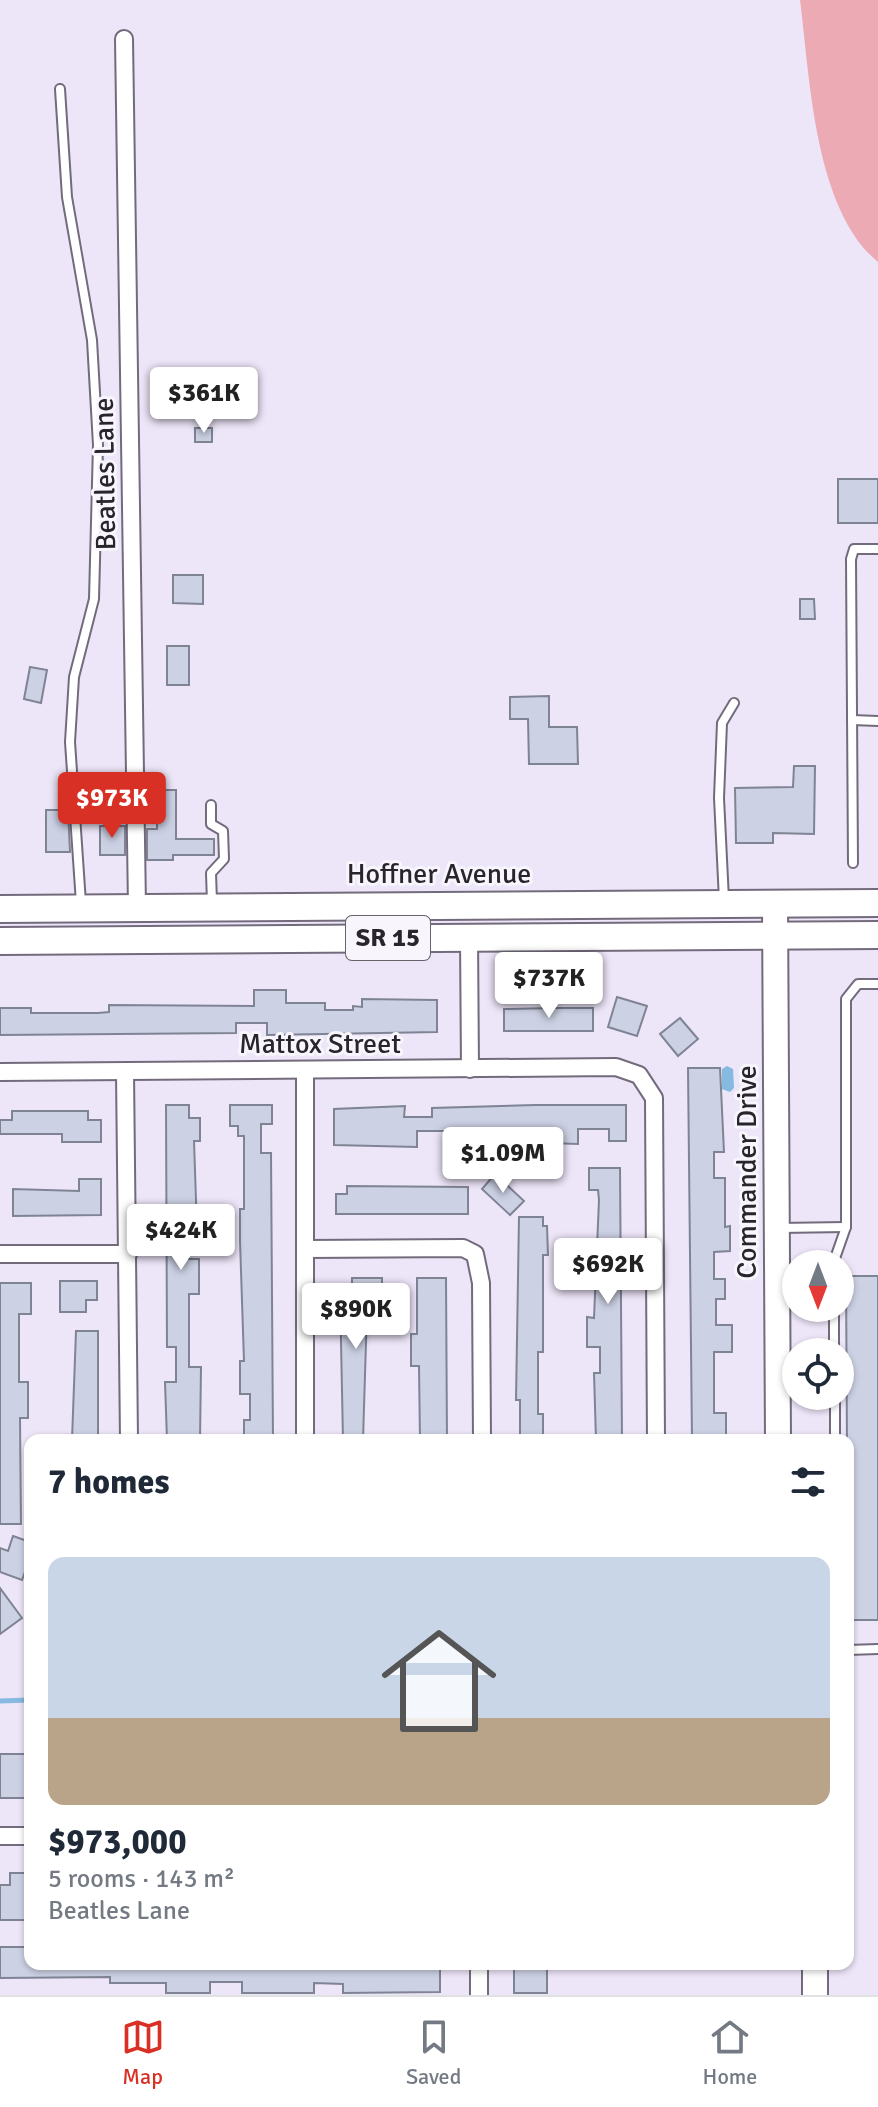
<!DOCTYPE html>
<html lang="en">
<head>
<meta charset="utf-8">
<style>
  :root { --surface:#fff; --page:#f6f6f7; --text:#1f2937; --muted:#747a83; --line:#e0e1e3; --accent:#d93025 }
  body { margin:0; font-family:Signika,sans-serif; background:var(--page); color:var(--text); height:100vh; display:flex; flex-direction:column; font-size:30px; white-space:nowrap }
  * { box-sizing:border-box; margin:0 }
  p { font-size:26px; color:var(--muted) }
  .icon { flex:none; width:44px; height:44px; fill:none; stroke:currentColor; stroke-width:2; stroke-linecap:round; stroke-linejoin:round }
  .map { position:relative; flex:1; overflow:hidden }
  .sheet { position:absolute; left:24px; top:1434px; width:830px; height:536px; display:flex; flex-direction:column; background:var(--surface); border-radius:16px; box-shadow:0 2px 6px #0004 }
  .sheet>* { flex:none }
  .needle { width:52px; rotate:180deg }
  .controls { position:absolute; left:782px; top:1250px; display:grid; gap:16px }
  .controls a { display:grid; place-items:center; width:72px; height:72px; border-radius:50%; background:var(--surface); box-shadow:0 2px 6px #0004; font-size:40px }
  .price { position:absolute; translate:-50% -68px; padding:0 18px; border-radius:8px; background:#fff; color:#222; font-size:26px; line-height:52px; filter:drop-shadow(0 2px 4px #0008) }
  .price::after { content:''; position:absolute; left:50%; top:48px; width:24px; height:18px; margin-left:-12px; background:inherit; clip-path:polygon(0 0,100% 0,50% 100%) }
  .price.on { background:var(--accent); color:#fff }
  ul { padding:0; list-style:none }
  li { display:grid; align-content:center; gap:16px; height:424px; padding:0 24px }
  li+li { border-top:2px solid var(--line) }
  li span { display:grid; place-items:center; height:248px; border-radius:16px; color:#555 }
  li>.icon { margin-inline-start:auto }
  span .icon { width:144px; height:144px; fill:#fffc; stroke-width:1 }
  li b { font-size:34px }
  h2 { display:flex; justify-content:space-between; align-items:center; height:96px; padding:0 24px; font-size:34px }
  .tab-bar { display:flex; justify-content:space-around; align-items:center; height:112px; border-top:2px solid var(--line); background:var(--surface); font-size:22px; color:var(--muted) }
  .tab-bar a { display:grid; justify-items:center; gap:4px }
  .tab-bar .on { color:var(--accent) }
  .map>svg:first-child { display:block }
</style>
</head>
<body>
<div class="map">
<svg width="878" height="1995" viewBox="0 0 878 1995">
  <rect width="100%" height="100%" fill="#ede5f8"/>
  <path fill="#ecabb4" d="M800 0H878V262C814 209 810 77 800 0Z"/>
  <polygon fill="#86bae1" points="727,1066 733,1069 734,1088 730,1092 722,1089 722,1069"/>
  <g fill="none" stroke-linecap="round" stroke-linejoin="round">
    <polyline stroke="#86bae1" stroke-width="5" points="0,1701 30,1700"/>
  </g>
  <g fill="#ccd1e4" stroke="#7f8495" stroke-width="2">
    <rect x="195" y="428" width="17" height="14"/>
    <rect x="838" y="479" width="40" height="44"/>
    <polygon points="173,575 203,575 203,604 173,603"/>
    <polygon points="800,599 814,599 815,619 800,619"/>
    <rect x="167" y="646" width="22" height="39"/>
    <polygon points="30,667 47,670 41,703 24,699"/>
    <polygon points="549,696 549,727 577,727 578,764 529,764 528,719 510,719 510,697"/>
    <polygon points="794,766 815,766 814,834 773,833 773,843 736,843 735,788 793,787"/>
    <polygon points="157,790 176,790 176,839 214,839 214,855 173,855 173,860 147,860 147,829 157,829"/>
    <polygon points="46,810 68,810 70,852 46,852"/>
    <rect x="100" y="826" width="25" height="29"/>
    <polygon points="254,990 286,990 286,1003 325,1003 325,1010 353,1010 353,1006 362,1007 362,999 437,1000 437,1032 267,1035 267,1023 236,1023 236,1033 0,1035 0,1008 31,1008 31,1013 98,1013 109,1012 109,1005 254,1006"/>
    <polygon points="617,997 647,1006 637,1036 608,1027"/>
    <polygon points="554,1008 593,1008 593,1031 504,1031 504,1009"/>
    <polygon points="680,1018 698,1039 678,1056 660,1034"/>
    <polygon points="688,1068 720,1068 724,1152 714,1152 714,1178 725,1178 725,1227 730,1226 730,1251 714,1252 714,1279 725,1279 725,1299 716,1299 716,1325 732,1325 732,1352 714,1352 714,1413 726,1413 726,1440 692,1440"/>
    <polygon points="166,1105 189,1105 189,1118 200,1118 200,1141 194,1141 197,1230 186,1230 186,1259 199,1259 199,1294 189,1294 189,1367 201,1367 200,1440 167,1440 165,1382 176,1382 176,1347 167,1347"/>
    <polygon points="230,1105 272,1105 272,1124 261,1124 261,1153 271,1153 273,1440 244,1440 244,1420 250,1420 250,1394 240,1394 240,1361 244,1361 240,1241 240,1209 244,1209 244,1136 238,1136 238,1126 230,1126"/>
    <polygon points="536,1105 626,1105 626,1141 609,1141 609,1129 578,1129 578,1144 487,1141 487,1131 417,1131 417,1147 334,1145 334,1109 405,1106 404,1117 432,1117 432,1108"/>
    <polygon points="12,1111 88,1111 88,1120 101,1120 101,1142 62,1142 62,1134 0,1134 0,1120 12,1120"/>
    <polygon points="589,1168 620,1168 622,1440 596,1440 594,1373 600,1373 600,1347 587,1347 587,1317 594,1318 599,1200 598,1190 589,1190"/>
    <polygon points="495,1174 524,1201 510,1215 482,1189"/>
    <polygon points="79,1179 101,1179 101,1215 13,1216 13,1189 79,1191"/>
    <polygon points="347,1186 468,1187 468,1214 336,1214 336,1194 347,1194"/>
    <polygon points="519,1217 543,1217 543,1226 547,1226 548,1255 543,1255 543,1352 538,1352 538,1414 543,1414 543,1440 520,1440 520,1400 516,1400"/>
    <polygon points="846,1276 878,1276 878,1620 848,1620"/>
    <polygon points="352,1278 382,1278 382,1310 367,1310 363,1440 343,1440 340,1292 352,1292"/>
    <polygon points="417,1278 446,1278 447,1440 420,1440 419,1366 411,1366 411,1334 417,1334"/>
    <polygon points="60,1281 97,1281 97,1300 86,1300 86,1312 60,1312"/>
    <polygon points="0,1283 31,1283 31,1314 19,1314 19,1382 28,1382 28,1418 20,1418 21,1524 0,1524"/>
    <polygon points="76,1331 98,1331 98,1440 72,1440"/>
    <polygon points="13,1536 30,1542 30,1558 22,1580 0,1572 0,1548 8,1551"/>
    <polygon points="0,1588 22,1618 0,1634"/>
    <rect x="0" y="1754" width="30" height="44"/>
    <polygon points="10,1873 29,1873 30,1920 0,1920 0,1885 10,1885"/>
    <polygon points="0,1947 30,1947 30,1964 440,1964 440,1992 343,1993 343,1984 314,1983 314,1993 242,1993 242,1982 210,1982 210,1993 166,1993 166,1983 110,1983 110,1977 0,1978"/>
    <rect x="514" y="1964" width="33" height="29"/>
  </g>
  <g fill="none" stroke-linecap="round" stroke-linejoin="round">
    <g stroke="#736b7c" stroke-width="12">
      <g id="lane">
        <polyline points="60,89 67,197 92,340 98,445 94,599 74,677 70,742 81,903"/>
        <polyline points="852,720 878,721"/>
        <polyline points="211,805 211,824 223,831 224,859 211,873 212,902"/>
        <polyline points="853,863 851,559 854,549 878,549"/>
        <polyline points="724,900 719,798 722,723 734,703"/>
        <polyline points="779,1228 846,1227"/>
        <polyline points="833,1264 846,1227 846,999 858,984 878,984"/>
        <polyline points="834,1308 834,1352"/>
        <polyline points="835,1396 835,1440"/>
        <polyline points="848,1650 878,1649"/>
      </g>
    </g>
    <g stroke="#736b7c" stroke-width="20">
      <g id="street">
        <polyline points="124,39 137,907"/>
        <polyline points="469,937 470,1069"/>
        <polyline points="305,1070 305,1440"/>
        <polyline points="0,1072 616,1067 639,1075 654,1098 656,1440"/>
        <polyline points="125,1072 129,1440"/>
        <polyline points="306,1249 463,1248 475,1254 481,1283 482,1440"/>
        <polyline points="0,1254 128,1254"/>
        <polyline points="0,1836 30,1836"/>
        <polyline points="479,1964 479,1995"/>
      </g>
    </g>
    <g stroke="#736b7c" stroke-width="28">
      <g id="secondary">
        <polyline points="775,904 778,1440"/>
        <polyline points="815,1964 815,1995"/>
      </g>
    </g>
    <g stroke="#736b7c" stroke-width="30">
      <g id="primary">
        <polyline points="0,909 878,903"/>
        <polyline points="0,941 878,935"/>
      </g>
    </g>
    <use href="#lane" stroke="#fff" stroke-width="8"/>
    <use href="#street" stroke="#fff" stroke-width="16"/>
    <use href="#secondary" stroke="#fff" stroke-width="24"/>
    <use href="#primary" stroke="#fff" stroke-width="26"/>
  </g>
  <g text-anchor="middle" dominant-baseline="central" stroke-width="6" stroke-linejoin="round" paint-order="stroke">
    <rect fill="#f8f5fc" stroke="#66636a" stroke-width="2" x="346" y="916" width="84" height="44" rx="6"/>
    <g font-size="26" font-weight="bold" fill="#28252c">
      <text x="388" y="938">SR 15</text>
    </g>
    <g font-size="28" fill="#28252c" stroke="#f8f5fc">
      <text transform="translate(105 474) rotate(-91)">Beatles Lane</text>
      <text x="439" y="874">Hoffner Avenue</text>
      <text x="320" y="1044">Mattox Street</text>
      <text transform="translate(747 1172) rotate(-90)">Commander Drive</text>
    </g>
  </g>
</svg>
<div class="controls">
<a><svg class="needle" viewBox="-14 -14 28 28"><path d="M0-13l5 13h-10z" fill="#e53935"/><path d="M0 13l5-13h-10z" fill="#747a83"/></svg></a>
<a><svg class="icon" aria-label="locate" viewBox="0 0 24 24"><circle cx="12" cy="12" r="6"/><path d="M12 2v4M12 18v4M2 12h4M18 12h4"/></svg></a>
</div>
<b class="price" style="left:204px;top:435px">$361K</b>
<b class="price on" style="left:112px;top:840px">$973K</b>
<b class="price" style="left:549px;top:1020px">$737K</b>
<b class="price" style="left:503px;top:1195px">$1.09M</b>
<b class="price" style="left:181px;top:1272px">$424K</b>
<b class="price" style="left:608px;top:1306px">$692K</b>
<b class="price" style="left:356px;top:1351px">$890K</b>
<section class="sheet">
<h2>7 homes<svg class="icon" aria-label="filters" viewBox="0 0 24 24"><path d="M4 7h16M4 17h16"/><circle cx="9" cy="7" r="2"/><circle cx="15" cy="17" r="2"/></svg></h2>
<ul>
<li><span style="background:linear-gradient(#c9d6e8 65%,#b9a48a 0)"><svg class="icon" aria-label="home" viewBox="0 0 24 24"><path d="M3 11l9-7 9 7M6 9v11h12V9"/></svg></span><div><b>$973,000</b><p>5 rooms · 143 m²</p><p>Beatles Lane</p></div></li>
</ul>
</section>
</div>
<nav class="tab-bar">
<a class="on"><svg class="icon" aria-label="map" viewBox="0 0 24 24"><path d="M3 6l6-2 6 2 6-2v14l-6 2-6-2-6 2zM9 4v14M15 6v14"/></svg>Map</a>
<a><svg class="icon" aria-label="saved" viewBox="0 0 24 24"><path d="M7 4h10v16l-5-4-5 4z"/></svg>Saved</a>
<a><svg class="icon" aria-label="home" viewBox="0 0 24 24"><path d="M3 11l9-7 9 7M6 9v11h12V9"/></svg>Home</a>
</nav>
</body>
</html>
